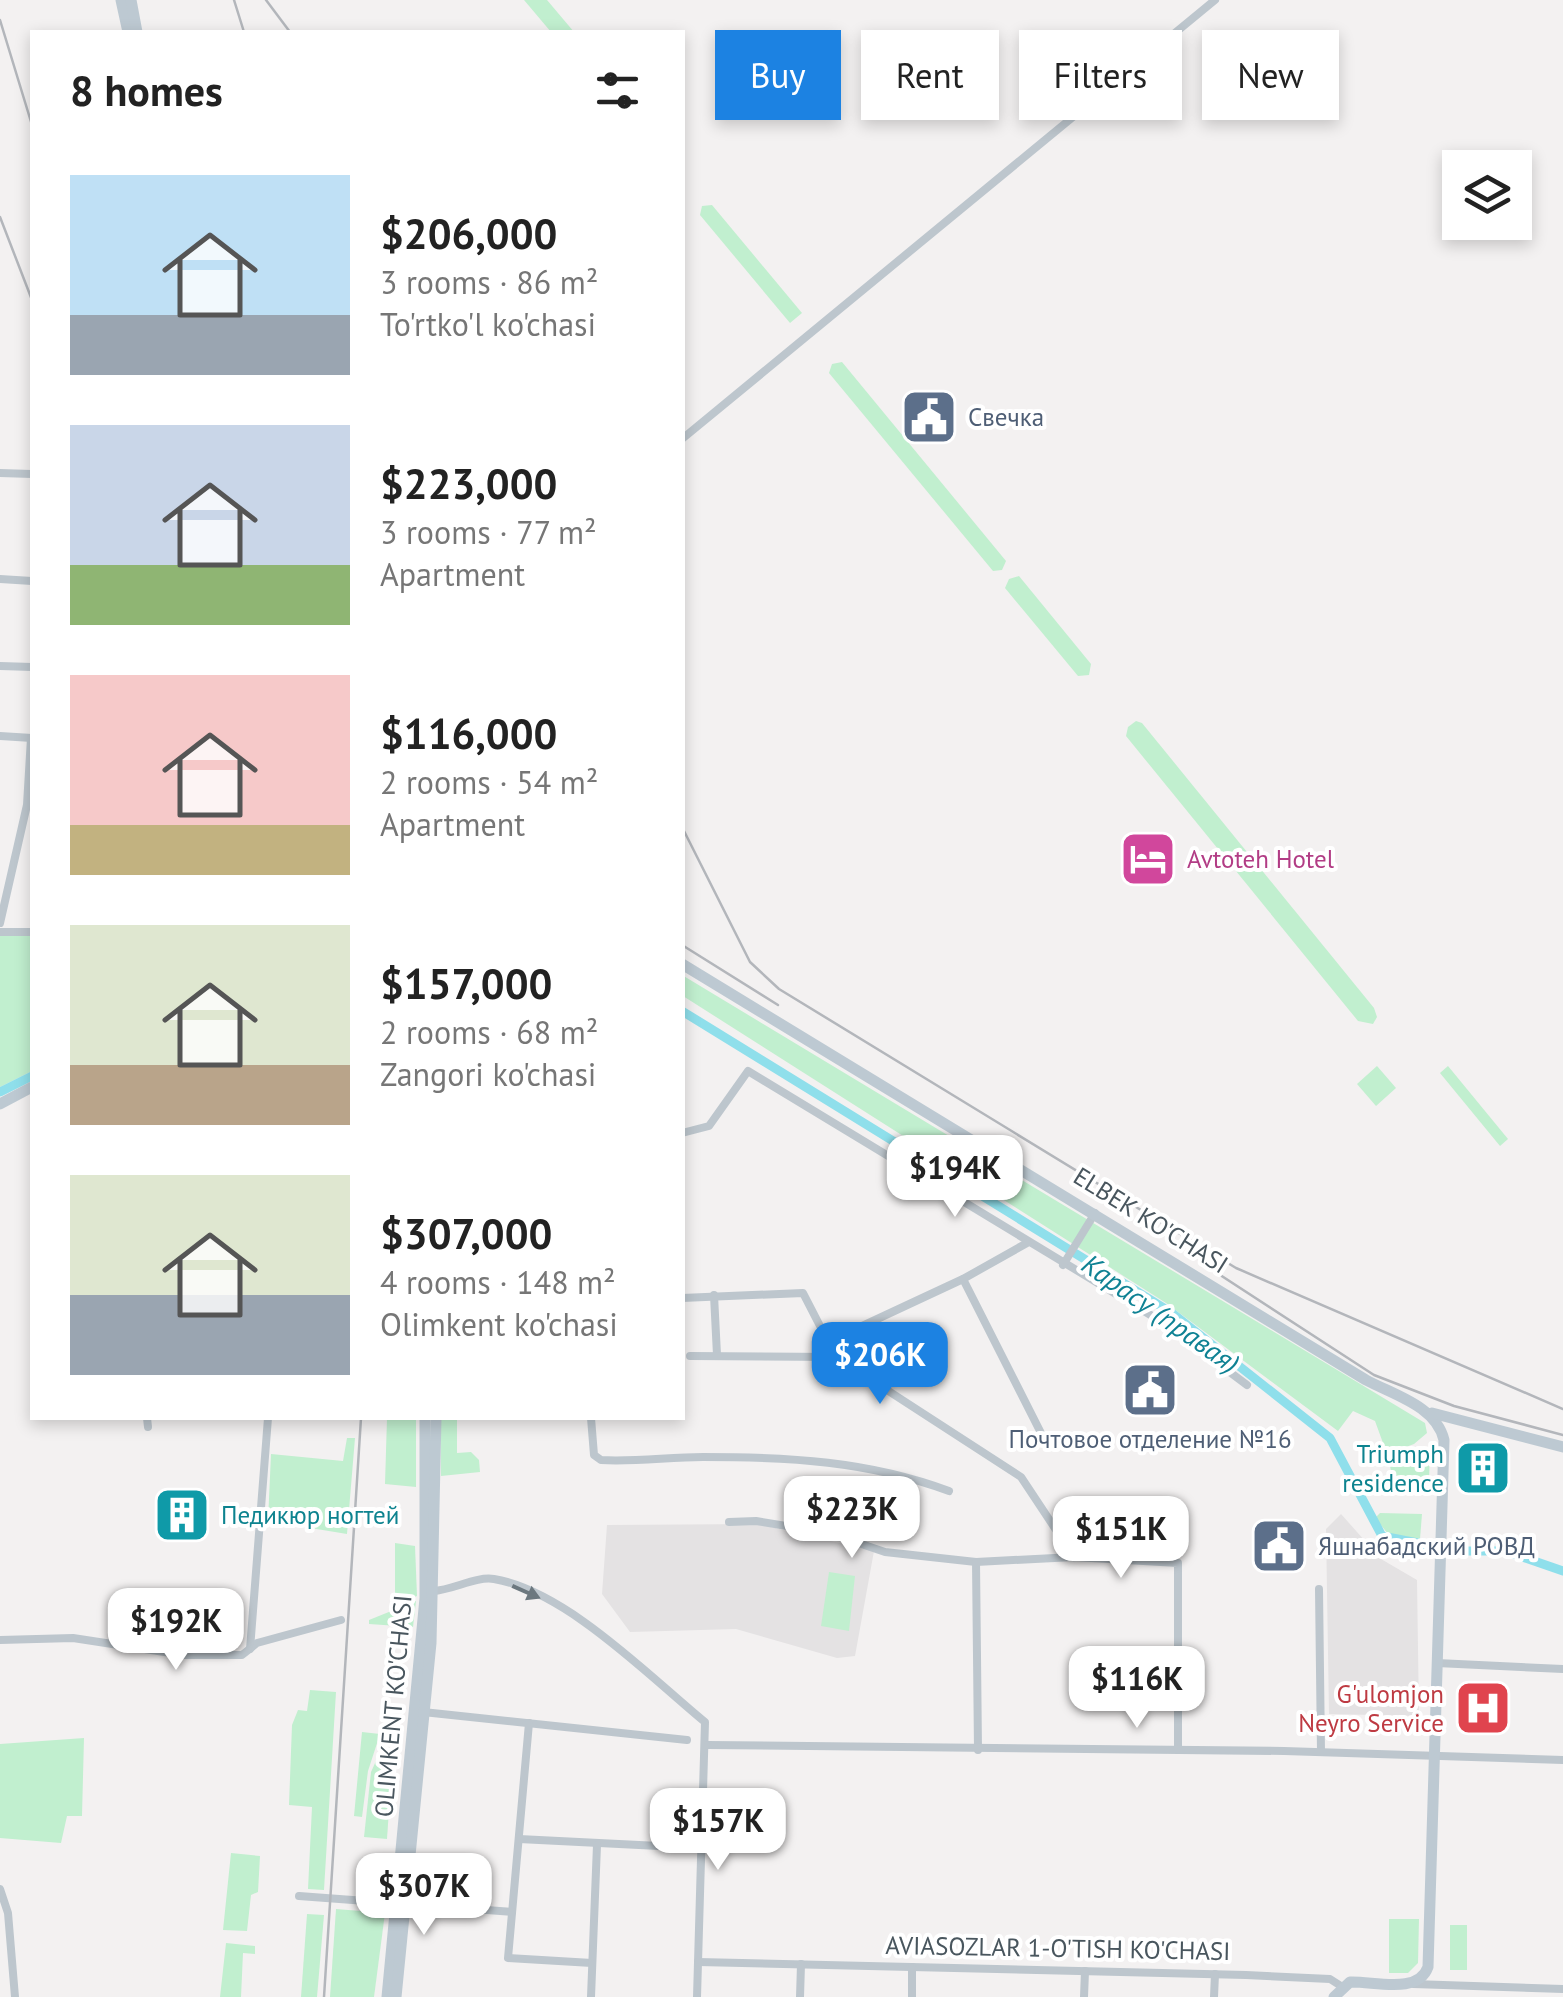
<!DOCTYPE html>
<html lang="en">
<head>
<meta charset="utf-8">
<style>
  :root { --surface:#fff; --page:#f6f6f6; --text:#222; --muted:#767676; --accent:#1c82e2 }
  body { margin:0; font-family:"PT Sans",sans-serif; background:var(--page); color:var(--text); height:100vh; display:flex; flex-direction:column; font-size:38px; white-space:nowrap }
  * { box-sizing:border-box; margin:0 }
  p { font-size:32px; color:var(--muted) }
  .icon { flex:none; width:55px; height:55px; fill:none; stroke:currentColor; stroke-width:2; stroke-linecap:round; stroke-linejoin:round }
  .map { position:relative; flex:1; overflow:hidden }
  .details { position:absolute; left:30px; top:30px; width:655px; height:1390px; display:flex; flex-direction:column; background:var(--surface); border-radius:0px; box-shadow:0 5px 15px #0003 }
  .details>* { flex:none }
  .top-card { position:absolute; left:715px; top:30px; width:698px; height:90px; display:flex; gap:20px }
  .buttons { position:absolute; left:1442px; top:150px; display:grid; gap:20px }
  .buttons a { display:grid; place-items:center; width:90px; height:90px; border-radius:0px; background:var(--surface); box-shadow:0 5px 15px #0003; font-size:50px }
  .price { position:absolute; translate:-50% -85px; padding:0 22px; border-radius:20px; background:#fff; color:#222; font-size:32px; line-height:65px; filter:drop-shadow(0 2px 5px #0008) }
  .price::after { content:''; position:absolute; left:50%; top:60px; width:30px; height:22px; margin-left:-15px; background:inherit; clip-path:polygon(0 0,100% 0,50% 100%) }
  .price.on { background:var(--accent); color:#fff }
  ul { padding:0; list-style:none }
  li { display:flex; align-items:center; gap:30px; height:250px; padding:0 40px }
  li span { display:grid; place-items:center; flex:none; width:280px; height:200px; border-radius:0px; color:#555 }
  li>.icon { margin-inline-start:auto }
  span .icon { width:120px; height:120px; fill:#fffc; stroke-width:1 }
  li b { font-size:42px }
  h2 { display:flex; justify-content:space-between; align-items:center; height:120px; padding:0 40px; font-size:42px }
  .tag { padding:0 35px; border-radius:0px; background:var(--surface); box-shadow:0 5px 15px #0003; font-size:35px; line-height:90px }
  .tag.on { background:var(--accent); color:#fff }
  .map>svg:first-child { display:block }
</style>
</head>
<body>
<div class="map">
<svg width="1563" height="1997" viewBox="0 0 1563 1997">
  <rect width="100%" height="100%" fill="#f3f1f1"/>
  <g fill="#e4e2e3">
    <polygon points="1341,1514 1381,1559 1417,1580 1419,1716 1329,1714 1326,1529"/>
    <polygon points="758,1524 874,1551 855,1656 837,1658 736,1629 630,1632 602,1594 607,1525"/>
  </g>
  <g fill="#c1efcf">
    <polygon points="524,0 547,0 574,32 551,32"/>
    <polygon points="712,205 802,313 790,323 700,215 702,206"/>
    <polygon points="842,362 1006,561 1002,570 993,571 829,373 832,364"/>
    <polygon points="1019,576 1091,664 1089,675 1078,676 1005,588 1009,579"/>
    <polygon points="1136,721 1142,723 1374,1008 1377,1017 1373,1024 1358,1021 1126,736 1128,727"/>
    <polygon points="0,936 32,936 32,1071 0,1087"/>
    <polygon points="682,975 1425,1423 1427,1433 1414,1444 1387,1454 1375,1421 1353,1411 1338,1431 1166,1303 683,996"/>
    <polygon points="1377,1066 1396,1088 1376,1106 1357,1084"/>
    <polygon points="1448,1066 1508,1139 1500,1146 1440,1073"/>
    <polygon points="387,1418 416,1418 416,1487 385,1484"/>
    <polygon points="441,1418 457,1418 457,1453 471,1452 479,1460 480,1472 441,1476"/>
    <polygon points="347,1438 355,1438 347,1534 268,1521 271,1454 343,1461"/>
    <polygon points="1430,1451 1429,1480 1393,1479 1389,1462"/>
    <polygon points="1380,1513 1422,1514 1420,1539 1389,1535 1375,1518"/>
    <polygon points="395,1543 415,1546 417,1596 395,1605"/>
    <polygon points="829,1572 855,1576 849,1631 821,1626"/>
    <polygon points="416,1601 413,1627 369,1624 369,1620"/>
    <polygon points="310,1690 336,1692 324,1890 308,1889 312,1807 289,1805 292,1725 298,1710 307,1711"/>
    <polygon points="362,1732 380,1734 368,1771 362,1817 354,1816"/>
    <polygon points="84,1738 82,1816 67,1816 61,1843 0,1838 0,1744"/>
    <polygon points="381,1750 393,1751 387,1839 364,1837 371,1772"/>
    <polygon points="231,1853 260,1856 258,1892 251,1895 247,1931 223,1930"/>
    <polygon points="336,1909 385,1913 374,1997 330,1997"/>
    <polygon points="307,1914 324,1915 317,1997 301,1997"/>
    <polygon points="1389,1919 1419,1919 1418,1963 1408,1973 1389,1973"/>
    <rect x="1450" y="1925" width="17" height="45"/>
    <polygon points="226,1943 255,1946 255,1954 243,1953 241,1997 220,1997"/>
  </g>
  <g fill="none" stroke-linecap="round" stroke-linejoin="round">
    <g stroke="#8fdfeb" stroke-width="9">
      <polyline points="682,1011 1172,1313 1330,1438 1382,1536 1459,1551 1505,1551 1563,1571"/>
      <polyline points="0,1092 32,1076"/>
    </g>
    <g stroke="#bdc6cd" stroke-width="8">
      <polyline points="682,439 1215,0"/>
      <polyline points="0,473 32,474"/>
      <polyline points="0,579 32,581"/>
      <polyline points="0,666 32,667"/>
      <polyline points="0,736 32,738"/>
      <polyline points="0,923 27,805 31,738"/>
      <polyline points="0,932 32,932"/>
      <polyline points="682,1133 709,1126 748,1071 1167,1325 1247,1385"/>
      <polyline points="1063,1265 1095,1213"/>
      <polyline points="963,1279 1042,1435"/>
      <polyline points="714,1295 717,1355"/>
      <polyline points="682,1298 803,1293 836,1357 1021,1477 1074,1557"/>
      <polyline points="830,1341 963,1279 1027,1243"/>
      <polyline points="690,1356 836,1357"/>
      <polyline points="147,1418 148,1427"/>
      <path d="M591 1418 594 1455 601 1460C635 1462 669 1457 703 1457 789 1457 868 1461 949 1491"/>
      <polyline points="729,1522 756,1521 829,1533 885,1552 976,1562 1074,1557 1178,1563 1178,1750"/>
      <polyline points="976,1562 978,1750"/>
      <polyline points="1319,1589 1321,1752"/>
      <path d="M433 1591C453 1590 476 1576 494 1579 566 1591 649 1676 705 1722L697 1997"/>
      <polyline points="0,1640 73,1638 184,1655 242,1655 257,1643 341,1620"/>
      <polyline points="250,1649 268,1418"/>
      <polyline points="1437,1663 1563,1669"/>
      <polyline points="423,1712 687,1740"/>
      <polyline points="529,1723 508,1958 592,1963"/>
      <polyline points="708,1745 1284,1751 1563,1760"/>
      <polyline points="519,1839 699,1848"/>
      <polyline points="0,1889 8,1913 15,1997"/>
      <polyline points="299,1896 512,1912"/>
      <polyline points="698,1962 1246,1975 1330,1979 1341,1986"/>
      <polyline points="1413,1984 1563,1989"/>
      <polyline points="591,1997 597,1845"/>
      <polyline points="800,1997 801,1964"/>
      <polyline points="912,1997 912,1967"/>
      <polyline points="1084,1997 1085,1971"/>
      <polyline points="1214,1997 1215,1974"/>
    </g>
    <g stroke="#bdc9d2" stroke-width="11">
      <polyline points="121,0 128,32"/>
      <polyline points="131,0 137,32"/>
      <path d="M682 964 1366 1380C1394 1395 1436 1406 1444 1440L1428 1967C1418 1995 1374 1981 1350 1982L1334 1997"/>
      <polyline points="0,1104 32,1087"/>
      <polyline points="1432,1413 1563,1447"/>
      <polyline points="387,1997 425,1598 425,1418"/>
      <polyline points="396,1997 431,1643 436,1418"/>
    </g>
    <g stroke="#b3b6bb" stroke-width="2.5">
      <polyline points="234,0 244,32"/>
      <polyline points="266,0 290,32"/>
      <polyline points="0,20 32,125"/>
      <polyline points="0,217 32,300"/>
      <polyline points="682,827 750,962 779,989 1236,1268 1563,1409"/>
      <polyline points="682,945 778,1005"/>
      <polyline points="1214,1271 1374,1375 1454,1406 1563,1435"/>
      <polyline points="324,1997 361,1418"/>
    </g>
  </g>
  <defs><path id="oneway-solid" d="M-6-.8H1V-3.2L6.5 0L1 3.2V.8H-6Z" transform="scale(2.5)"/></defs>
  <use fill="#6c787f" href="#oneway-solid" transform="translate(526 1592) rotate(24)"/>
  <defs>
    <g id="civic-square" transform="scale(2.875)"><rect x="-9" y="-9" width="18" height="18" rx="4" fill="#5c6f8a" stroke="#fff"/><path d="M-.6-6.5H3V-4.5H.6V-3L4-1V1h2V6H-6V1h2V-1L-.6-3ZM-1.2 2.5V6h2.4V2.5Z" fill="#fff"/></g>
    <g id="hotel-square" transform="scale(2.875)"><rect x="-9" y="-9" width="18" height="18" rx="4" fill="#d1479c" stroke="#fff"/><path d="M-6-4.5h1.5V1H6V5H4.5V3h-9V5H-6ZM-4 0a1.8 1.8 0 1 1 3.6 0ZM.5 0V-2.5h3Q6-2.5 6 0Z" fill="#fff"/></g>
    <g id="building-square" transform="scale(2.875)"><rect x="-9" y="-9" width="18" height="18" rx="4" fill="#0f9aa8" stroke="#fff"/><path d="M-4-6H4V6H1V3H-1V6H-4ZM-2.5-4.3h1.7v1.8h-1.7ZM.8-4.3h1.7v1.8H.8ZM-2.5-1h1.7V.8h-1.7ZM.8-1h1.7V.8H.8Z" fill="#fff"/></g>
    <g id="hospital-square" transform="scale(2.875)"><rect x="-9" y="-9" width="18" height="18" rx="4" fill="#e0444e" stroke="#fff"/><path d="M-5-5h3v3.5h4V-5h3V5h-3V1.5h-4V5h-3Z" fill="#fff"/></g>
  </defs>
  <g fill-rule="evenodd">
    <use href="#civic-square" x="929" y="417"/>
    <use href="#hotel-square" x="1148" y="859"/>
    <use href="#civic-square" x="1150" y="1390"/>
    <use href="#building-square" x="1483" y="1468"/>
    <use href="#building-square" x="182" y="1515"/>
    <use href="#civic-square" x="1279" y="1546"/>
    <use href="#hospital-square" x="1483" y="1708"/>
  </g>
  <g text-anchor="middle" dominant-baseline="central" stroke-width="8" stroke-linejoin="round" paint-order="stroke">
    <g font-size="25" fill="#4e5e75" stroke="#fff" text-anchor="start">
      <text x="968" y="417">Свечка</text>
      <text x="1150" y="1439" text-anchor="middle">Почтовое отделение №16</text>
      <text x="1318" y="1546">Яшнабадский РОВД</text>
    </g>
    <g font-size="25" fill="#b23c85" stroke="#fff" text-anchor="start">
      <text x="1187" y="859">Avtoteh Hotel</text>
    </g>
    <g font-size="25" fill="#49565e" stroke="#fff">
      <text transform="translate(1151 1220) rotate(32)">ELBEK KO'CHASI</text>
      <text transform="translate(393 1706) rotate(-85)">OLIMKENT KO'CHASI</text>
      <text transform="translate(1058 1948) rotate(1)">AVIASOZLAR 1-O'TISH KO'CHASI</text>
    </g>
    <g font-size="25" fill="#0d838f" stroke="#fff" text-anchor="end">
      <text x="1444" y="1454">Triumph<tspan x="1444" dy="29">residence</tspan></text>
      <text x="221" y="1515" text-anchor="start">Педикюр ногтей</text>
    </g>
    <g font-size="25" fill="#be3a42" stroke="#fff" text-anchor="end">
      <text x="1444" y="1694">G'ulomjon<tspan x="1444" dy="29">Neyro Service</tspan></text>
    </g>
    <g font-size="28" font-style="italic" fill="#0f8294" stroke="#fff">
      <text transform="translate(1161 1313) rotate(35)">Карасу (правая)</text>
    </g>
  </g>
</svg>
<div class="buttons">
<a><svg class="icon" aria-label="layers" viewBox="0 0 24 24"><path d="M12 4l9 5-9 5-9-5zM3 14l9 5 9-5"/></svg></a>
</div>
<b class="price" style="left:955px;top:1220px">$194K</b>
<b class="price on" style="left:880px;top:1407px">$206K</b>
<b class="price" style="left:852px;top:1561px">$223K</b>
<b class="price" style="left:1121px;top:1581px">$151K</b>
<b class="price" style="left:176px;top:1673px">$192K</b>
<b class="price" style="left:1137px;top:1731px">$116K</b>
<b class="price" style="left:718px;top:1873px">$157K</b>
<b class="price" style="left:424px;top:1938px">$307K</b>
<div class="top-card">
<a class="tag on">Buy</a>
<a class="tag">Rent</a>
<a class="tag">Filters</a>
<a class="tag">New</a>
</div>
<section class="details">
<h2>8 homes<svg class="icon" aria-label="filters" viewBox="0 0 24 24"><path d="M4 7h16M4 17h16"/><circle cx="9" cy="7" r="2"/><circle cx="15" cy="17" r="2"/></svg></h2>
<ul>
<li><span style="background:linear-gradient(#bfe0f5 70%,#9aa5b1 0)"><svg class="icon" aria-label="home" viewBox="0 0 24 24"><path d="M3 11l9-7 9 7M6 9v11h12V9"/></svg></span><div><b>$206,000</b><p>3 rooms · 86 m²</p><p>To'rtko'l ko'chasi</p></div></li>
<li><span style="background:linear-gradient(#c9d6e8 70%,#8fb573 0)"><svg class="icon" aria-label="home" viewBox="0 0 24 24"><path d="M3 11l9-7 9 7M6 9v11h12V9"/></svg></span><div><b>$223,000</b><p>3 rooms · 77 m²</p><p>Apartment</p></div></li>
<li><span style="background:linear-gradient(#f6c9c9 75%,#c2b280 0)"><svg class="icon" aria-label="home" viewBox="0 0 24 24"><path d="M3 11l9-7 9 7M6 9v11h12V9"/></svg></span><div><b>$116,000</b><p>2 rooms · 54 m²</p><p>Apartment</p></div></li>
<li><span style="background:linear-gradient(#dfe7d0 70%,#b9a48a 0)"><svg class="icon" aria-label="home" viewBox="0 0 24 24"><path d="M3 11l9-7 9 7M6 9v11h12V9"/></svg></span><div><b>$157,000</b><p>2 rooms · 68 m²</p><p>Zangori ko'chasi</p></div></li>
<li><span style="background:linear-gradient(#dfe7d0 60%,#9aa5b1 0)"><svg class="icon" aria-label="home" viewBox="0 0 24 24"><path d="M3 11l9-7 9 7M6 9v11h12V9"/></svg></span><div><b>$307,000</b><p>4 rooms · 148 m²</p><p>Olimkent ko'chasi</p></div></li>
</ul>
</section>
</div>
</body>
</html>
